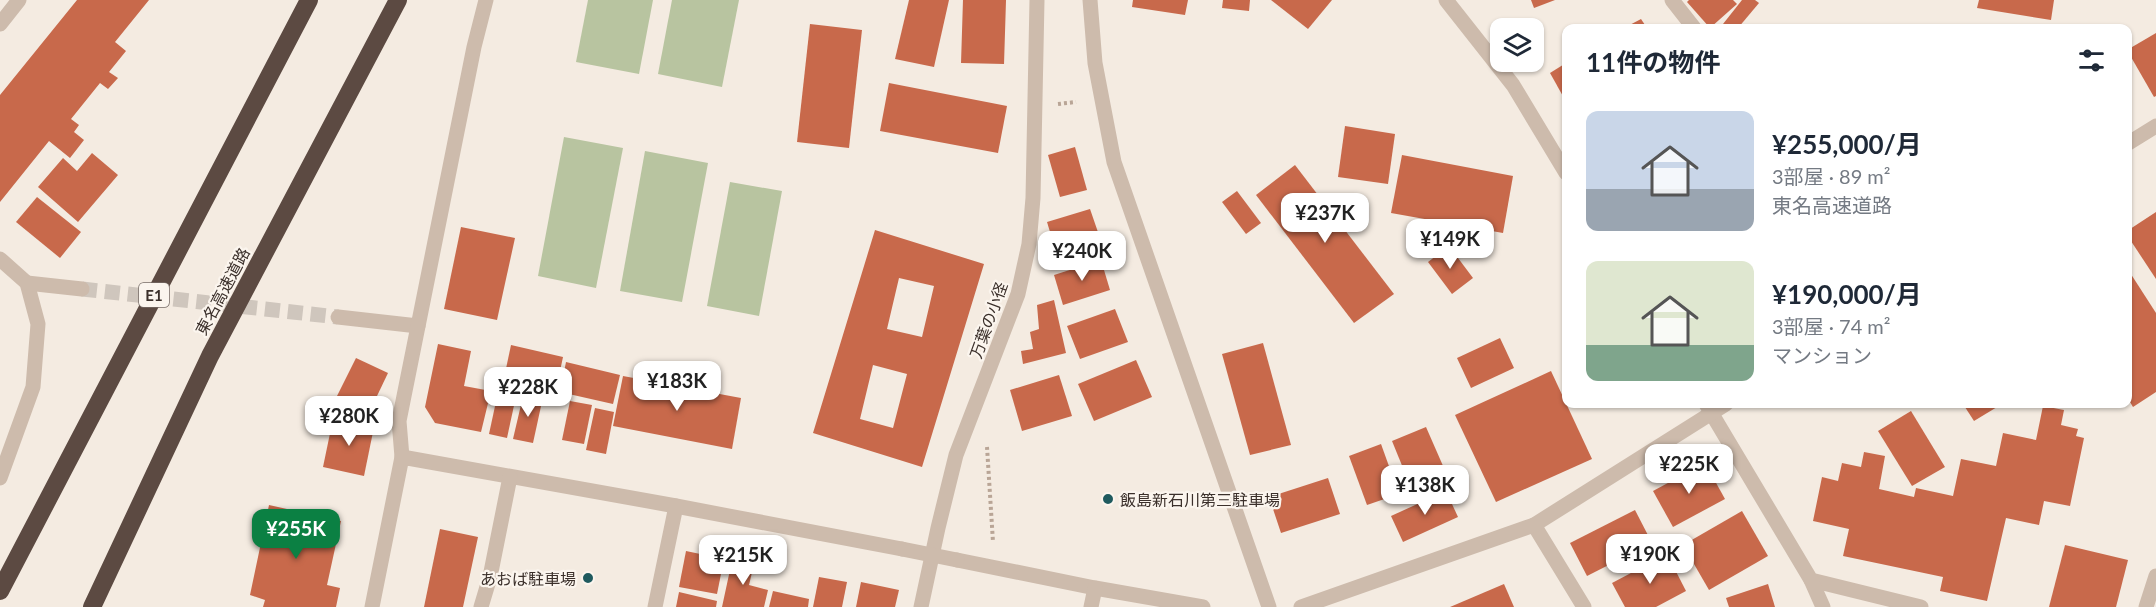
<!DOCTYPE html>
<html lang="ja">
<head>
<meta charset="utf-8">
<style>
  :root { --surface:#fff; --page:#f6f6f7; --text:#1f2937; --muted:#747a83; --accent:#0b8043 }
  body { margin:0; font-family:Lato,"Noto Sans JP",sans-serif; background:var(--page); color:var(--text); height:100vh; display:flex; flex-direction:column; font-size:22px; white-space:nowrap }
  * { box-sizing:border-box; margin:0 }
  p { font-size:20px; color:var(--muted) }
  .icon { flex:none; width:33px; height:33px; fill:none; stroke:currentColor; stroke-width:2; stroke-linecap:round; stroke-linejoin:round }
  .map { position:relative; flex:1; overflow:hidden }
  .side { position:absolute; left:1562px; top:24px; width:570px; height:384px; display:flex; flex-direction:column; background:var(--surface); border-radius:12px; box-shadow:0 2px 4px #0004 }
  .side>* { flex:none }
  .fabs { position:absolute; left:1490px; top:18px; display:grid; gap:12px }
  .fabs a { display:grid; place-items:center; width:54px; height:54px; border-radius:12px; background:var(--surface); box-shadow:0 2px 4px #0004; font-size:30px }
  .price { position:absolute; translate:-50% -51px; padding:0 14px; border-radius:12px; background:#fff; color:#222; font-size:20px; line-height:39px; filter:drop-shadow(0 2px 3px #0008) }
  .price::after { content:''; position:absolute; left:50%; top:36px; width:18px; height:14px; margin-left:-9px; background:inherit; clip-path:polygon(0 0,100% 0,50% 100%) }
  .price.active { background:var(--accent); color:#fff }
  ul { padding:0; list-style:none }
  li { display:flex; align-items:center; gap:18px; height:150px; padding:0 24px }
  li span { display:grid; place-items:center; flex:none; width:168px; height:120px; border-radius:12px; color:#555 }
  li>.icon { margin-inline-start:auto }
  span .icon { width:72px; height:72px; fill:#fffc; stroke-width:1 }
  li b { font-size:26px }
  h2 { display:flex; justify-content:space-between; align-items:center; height:72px; padding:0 24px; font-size:26px }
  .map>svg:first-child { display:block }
</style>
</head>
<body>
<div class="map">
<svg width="2156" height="607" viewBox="0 0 2156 607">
  <rect width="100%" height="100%" fill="#f4ebe1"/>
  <g fill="#b8c4a0">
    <polygon points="588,0 653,0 639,74 576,62"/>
    <polygon points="672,0 739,0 722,87 658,74"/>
    <polygon points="564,137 623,148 596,288 538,276"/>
    <polygon points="645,151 708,163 682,302 620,291"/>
    <polygon points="730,182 782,191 759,316 707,306"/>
  </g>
  <g fill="#c8694b" fill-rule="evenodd">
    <polygon points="77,0 149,0 115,42 126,51 109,72 118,78 108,89 100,83 71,119 79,125 74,132 84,140 70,158 49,141 0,202 0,95"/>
    <polygon points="909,0 949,0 934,67 895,59"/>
    <polygon points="963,0 1006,0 1004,64 961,63"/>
    <polygon points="1133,0 1188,0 1185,15 1132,7"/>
    <polygon points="1223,0 1250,0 1249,11 1222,8"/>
    <polygon points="1271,0 1332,0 1308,29"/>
    <polygon points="1531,0 1555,0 1534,8"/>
    <polygon points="1689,0 1733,0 1737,4 1710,28 1687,2"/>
    <polygon points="1742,0 1755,0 1759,3 1738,28 1729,28 1723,24"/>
    <polygon points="1979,0 2054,0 2051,20 1977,8"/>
    <polygon points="1641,19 1647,28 1624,28"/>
    <polygon points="810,24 862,30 849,148 797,142"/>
    <polygon points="2156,33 2156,96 2154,97 2127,50"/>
    <polygon points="1566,63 1566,97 1564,98 1550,73"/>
    <polygon points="889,83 1007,106 998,153 880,131"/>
    <polygon points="1345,126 1395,134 1388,184 1338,177"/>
    <polygon points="1075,147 1087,190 1060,197 1048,155"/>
    <polygon points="92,153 118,175 78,222 38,187 63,158 77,171"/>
    <polygon points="1402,155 1513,176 1503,233 1391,213"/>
    <polygon points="1295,165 1394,294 1354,323 1256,195"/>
    <polygon points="1237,191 1261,223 1246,234 1222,202"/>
    <polygon points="37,197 81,232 60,258 16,222"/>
    <polygon points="1090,209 1101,241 1057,255 1047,222"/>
    <polygon points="2156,212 2156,279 2127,235 2127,231"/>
    <polygon points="461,227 515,238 497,320 444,309"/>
    <path d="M875 230 984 264 922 467 813 433ZM899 278 934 286 922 337 887 329ZM873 365 907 374 893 428 860 419Z"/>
    <polygon points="1449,246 1473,278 1452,294 1428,262"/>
    <polygon points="1101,260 1110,290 1063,305 1054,275"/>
    <polygon points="2127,268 2156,313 2156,392 2133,407 2127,397"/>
    <polygon points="1054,300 1066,353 1023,364 1021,351 1033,349 1030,332 1039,329 1037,305"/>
    <polygon points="1115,309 1128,342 1080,359 1067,326"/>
    <polygon points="1500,338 1514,368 1471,388 1457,358"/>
    <polygon points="1263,343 1291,445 1250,455 1222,354"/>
    <polygon points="438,344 471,351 464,386 491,391 481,432 435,423 425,407"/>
    <polygon points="511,345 563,357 556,390 504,378"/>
    <polygon points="356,358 388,373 366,419 333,404"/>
    <polygon points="1136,360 1152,397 1094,421 1078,384"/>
    <polygon points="566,362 620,375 613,404 560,392"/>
    <polygon points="1551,371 1592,459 1496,502 1455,415"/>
    <polygon points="1059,375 1072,416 1022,431 1010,390"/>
    <polygon points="623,376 741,398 732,449 613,426"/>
    <polygon points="500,383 518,387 507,438 489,434"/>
    <polygon points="524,392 543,397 533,443 513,439"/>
    <polygon points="570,401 592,405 584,444 562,440"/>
    <polygon points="1963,404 2002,404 1974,421"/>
    <polygon points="2043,406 2064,410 2061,425 2078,429 2076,436 2084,438 2070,506 2044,501 2039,525 2006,518 1987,601 1940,591 1943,577 1843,556 1849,529 1813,521 1822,477 1838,481 1842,463 1861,467 1864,452 1885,456 1879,489 1914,497 1916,488 1953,496 1961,459 1996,466 2003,433 2036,440"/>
    <polygon points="595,408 614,412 606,454 586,450"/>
    <polygon points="1911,411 1945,467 1912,486 1878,431"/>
    <polygon points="333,419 374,427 364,476 323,467"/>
    <polygon points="1426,427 1447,475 1412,490 1392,441"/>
    <polygon points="1381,444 1399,494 1367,505 1349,456"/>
    <polygon points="1705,463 1725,499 1673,527 1653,491"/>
    <polygon points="1328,478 1340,514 1281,533 1269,497"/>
    <polygon points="1446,491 1458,517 1403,542 1391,516"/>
    <polygon points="269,505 341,521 327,585 340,588 336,607 263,607 265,600 250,595"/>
    <polygon points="1635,510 1652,543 1587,576 1570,543"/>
    <polygon points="1742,511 1768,556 1709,590 1683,545"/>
    <polygon points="440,529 478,537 463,607 424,607"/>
    <polygon points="2065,545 2128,560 2116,607 2049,607"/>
    <polygon points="686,551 724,559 717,594 679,587"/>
    <polygon points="1667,554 1686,591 1656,607 1625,607 1612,583"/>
    <polygon points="733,556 755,560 749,585 768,590 764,607 722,607"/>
    <polygon points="819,577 847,582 842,607 813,607"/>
    <polygon points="861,582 899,590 895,607 856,607"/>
    <polygon points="1504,584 1514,607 1450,607"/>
    <polygon points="1768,584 1775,607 1729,607 1726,598"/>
    <polygon points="773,591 809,599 808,607 769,607"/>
    <polygon points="679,592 717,601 716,607 676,607"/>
  </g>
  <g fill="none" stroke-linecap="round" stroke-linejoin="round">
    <polyline stroke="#cfc6bd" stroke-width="15" stroke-dasharray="15 8" stroke-linecap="butt" points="82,289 338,317"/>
    <g stroke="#b9a596" stroke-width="4" stroke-dasharray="3 3" stroke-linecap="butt">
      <polyline points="1058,104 1076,102"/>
      <polyline points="987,447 993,542"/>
    </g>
    <g stroke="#cdbbac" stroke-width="15">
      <polyline points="1090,0 1095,63 1114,162 1269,607"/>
      <polyline points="1446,0 1513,85 1566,173"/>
      <polyline points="1672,0 1694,28"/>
      <polyline points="0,24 19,0"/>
      <polyline points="2127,144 2156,126"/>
      <polyline points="0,259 27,283 38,324 33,387 0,478"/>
      <polyline points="27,283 82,289"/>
      <polyline points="338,317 418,326"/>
      <polyline points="1706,404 1811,580 1921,607"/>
      <polyline points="402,457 399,421 474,47 486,0"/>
      <polyline points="1534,525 1584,607"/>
      <polyline points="957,560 1095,588 1203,607"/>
      <polyline points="1811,580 1823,607"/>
      <polyline points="372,607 402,457 676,506 902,549"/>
      <polyline points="481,607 490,577 510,477"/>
      <polyline points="655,607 676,506"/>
      <polyline points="921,607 938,528 956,455 1018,294 1029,244 1033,198 1037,0"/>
      <polyline points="1091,607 1095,588"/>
      <polyline points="1301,607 1534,525 1726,404"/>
      <polyline points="2146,607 2156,576"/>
    </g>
    <g stroke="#5c4a42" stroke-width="18">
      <polyline points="0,591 309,0"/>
      <polyline points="92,607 210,356 398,0"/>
    </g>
    <polyline stroke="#cdbbac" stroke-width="15" points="902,549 957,560"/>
  </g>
  <g fill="#1f5a5e" stroke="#fbf5ee" stroke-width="2">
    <circle cx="1108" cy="499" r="6"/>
    <circle cx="588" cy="578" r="6"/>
  </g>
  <g text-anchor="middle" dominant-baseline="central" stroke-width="4.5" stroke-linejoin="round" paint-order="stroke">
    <rect fill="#fbf5ee" stroke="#756b66" stroke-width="1.5" x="139" y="283" width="30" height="24" rx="4.5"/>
    <g font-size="15" font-weight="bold" fill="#3b302b">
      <text x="154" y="295">E1</text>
    </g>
    <g font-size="16" fill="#3b302b" stroke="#fbf5ee">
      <text transform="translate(222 291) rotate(-62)">東名高速道路</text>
      <text transform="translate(988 320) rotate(-70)">万葉の小径</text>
    </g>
    <g font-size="16" fill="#3b302b" stroke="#fbf5ee" text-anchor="start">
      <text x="1120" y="499">飯島新石川第三駐車場</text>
      <text x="576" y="578" text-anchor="end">あおば駐車場</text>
    </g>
  </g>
</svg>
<div class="fabs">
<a><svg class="icon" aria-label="layers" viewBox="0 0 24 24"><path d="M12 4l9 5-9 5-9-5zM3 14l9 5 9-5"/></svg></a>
</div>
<b class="price" style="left:1325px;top:244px">¥237K</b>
<b class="price" style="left:1450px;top:270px">¥149K</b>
<b class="price" style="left:1082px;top:282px">¥240K</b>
<b class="price" style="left:677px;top:412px">¥183K</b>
<b class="price" style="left:528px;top:418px">¥228K</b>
<b class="price" style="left:349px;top:447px">¥280K</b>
<b class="price" style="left:1689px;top:495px">¥225K</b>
<b class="price" style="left:1425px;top:516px">¥138K</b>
<b class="price active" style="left:296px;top:560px">¥255K</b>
<b class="price" style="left:1650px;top:585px">¥190K</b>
<b class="price" style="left:743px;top:586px">¥215K</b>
<section class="side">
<h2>11件の物件<svg class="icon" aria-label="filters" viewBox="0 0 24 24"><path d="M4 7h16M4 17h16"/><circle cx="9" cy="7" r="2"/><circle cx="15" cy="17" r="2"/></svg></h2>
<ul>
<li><span style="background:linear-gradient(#c9d6e8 65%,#9aa5b1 0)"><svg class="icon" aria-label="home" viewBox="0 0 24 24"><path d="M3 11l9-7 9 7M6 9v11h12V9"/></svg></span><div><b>¥255,000/月</b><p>3部屋 · 89 m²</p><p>東名高速道路</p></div></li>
<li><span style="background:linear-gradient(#dfe7d0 70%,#7fa58c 0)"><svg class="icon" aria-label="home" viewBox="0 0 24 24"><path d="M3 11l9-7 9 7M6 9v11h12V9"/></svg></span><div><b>¥190,000/月</b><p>3部屋 · 74 m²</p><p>マンション</p></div></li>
</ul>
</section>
</div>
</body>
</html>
